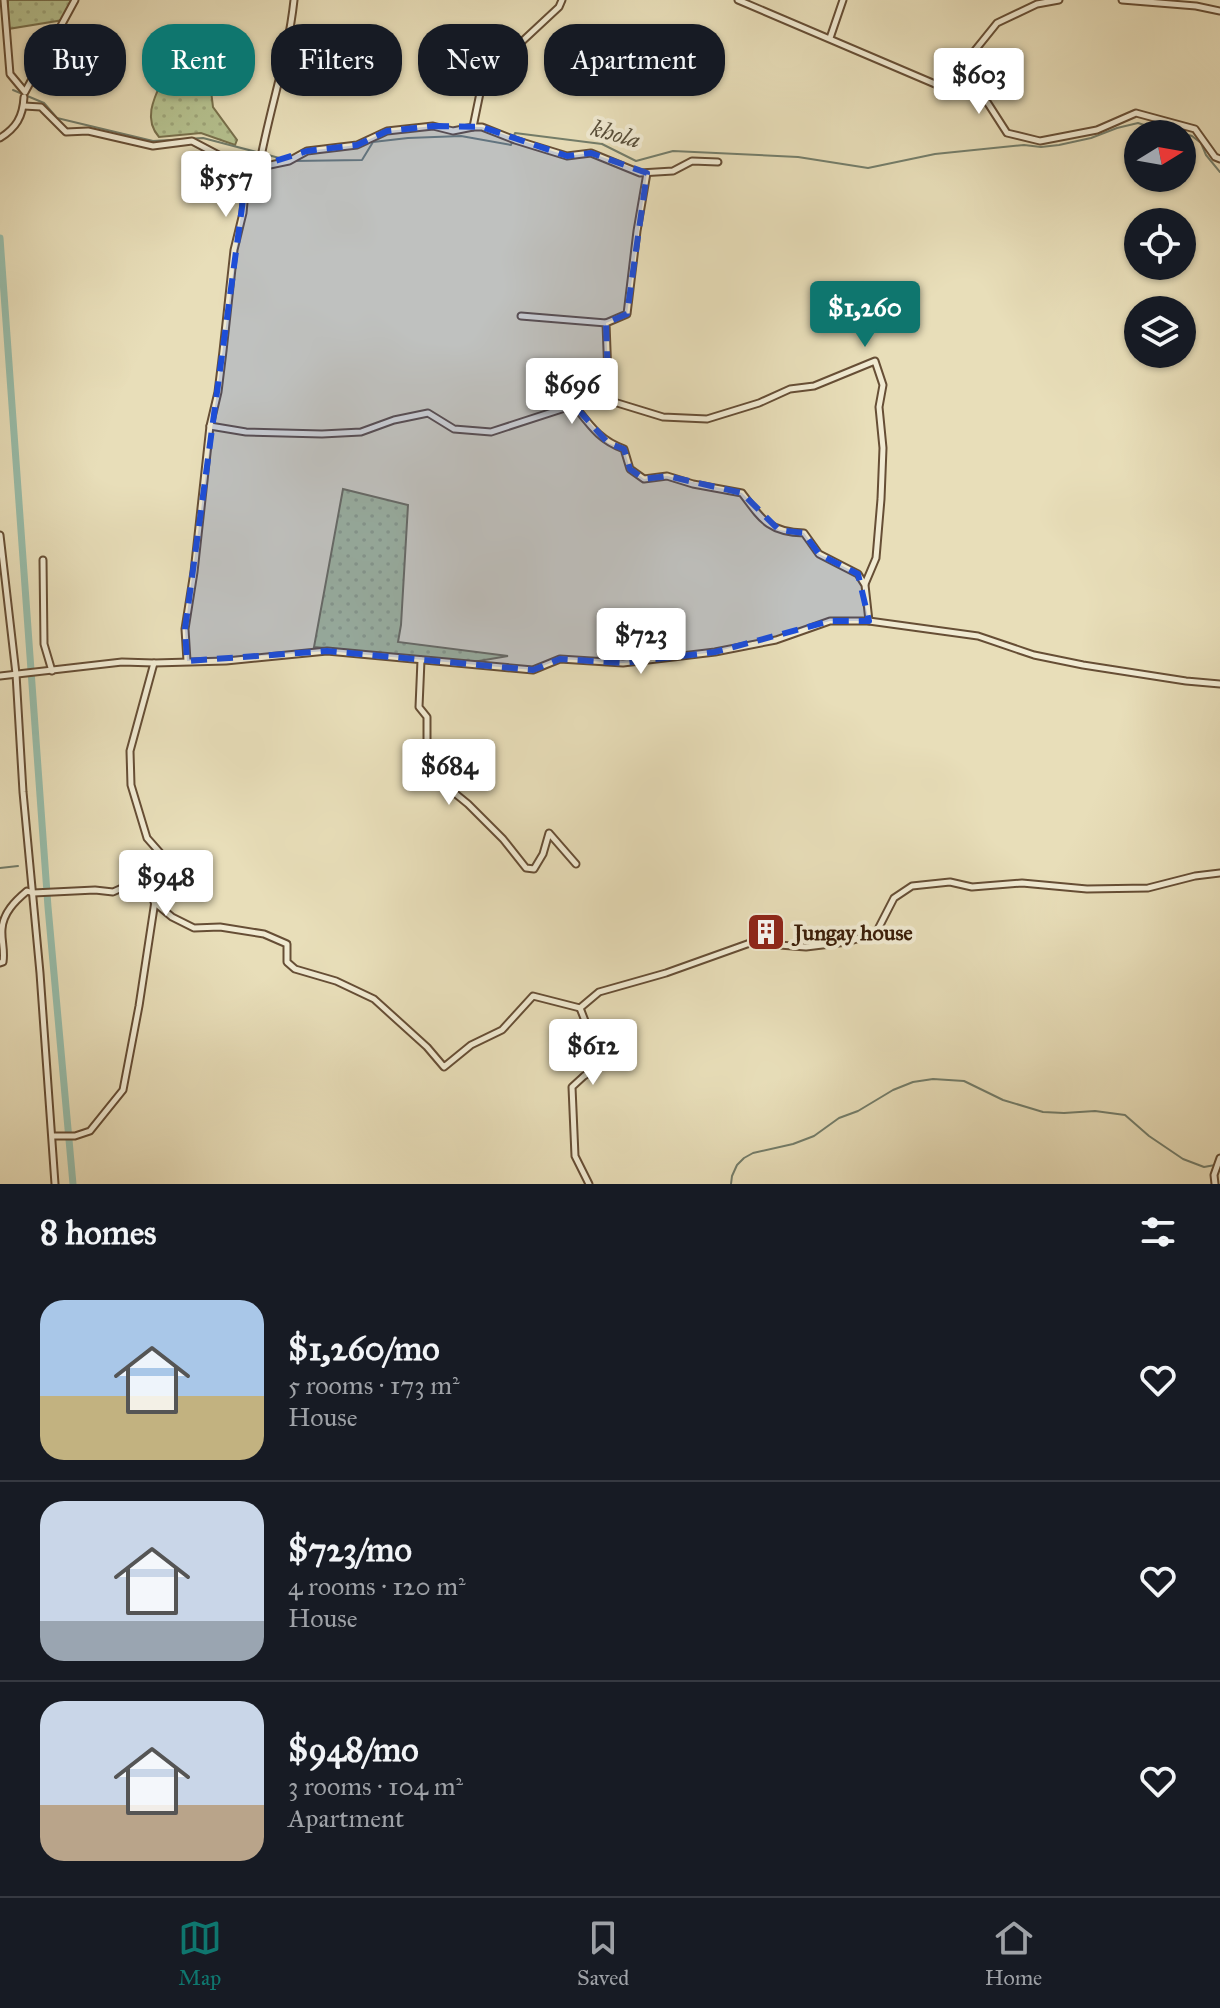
<!DOCTYPE html>
<html lang="en">
<head>
<meta charset="utf-8">
<style>
  :root { --surface:#171b24; --page:#242831; --text:#f1f3f6; --muted:#9ea1a6; --line:#363941; --accent:#0f766e }
  body { margin:0; font-family:"IM FELL Great Primer",serif; background:var(--page); color:var(--text); height:100vh; display:flex; flex-direction:column; font-size:30px; white-space:nowrap }
  * { box-sizing:border-box; margin:0 }
  p { font-size:26px; color:var(--muted) }
  .icon { flex:none; width:44px; height:44px; fill:none; stroke:currentColor; stroke-width:2; stroke-linecap:round; stroke-linejoin:round }
  .map { position:relative; height:1184px; overflow:hidden }
  .drawer { display:flex; flex-direction:column; background:var(--surface); flex:1 }
  .drawer>* { flex:none }
  .banner { position:absolute; left:24px; top:24px; width:800px; height:72px; display:flex; gap:16px }
  .needle { width:52px; rotate:79deg }
  .fabs { position:absolute; left:1124px; top:120px; display:grid; gap:16px }
  .fabs a { display:grid; place-items:center; width:72px; height:72px; border-radius:50%; background:var(--surface); box-shadow:0 2px 6px #0004; font-size:40px }
  .price { position:absolute; translate:-50% -68px; padding:0 18px; border-radius:8px; background:#fff; color:#222; font-size:26px; line-height:52px; filter:drop-shadow(0 2px 4px #0008) }
  .price::after { content:''; position:absolute; left:50%; top:48px; width:24px; height:18px; margin-left:-12px; background:inherit; clip-path:polygon(0 0,100% 0,50% 100%) }
  .price.current { background:var(--accent); color:#fff }
  ul { padding:0; list-style:none }
  li { display:flex; align-items:center; gap:24px; height:200px; padding:0 40px }
  li+li { border-top:2px solid var(--line) }
  li span { display:grid; place-items:center; flex:none; width:224px; height:160px; border-radius:24px; color:#555 }
  li>.icon { margin-inline-start:auto }
  span .icon { width:96px; height:96px; fill:#fffc; stroke-width:1 }
  li b { font-size:34px }
  h2 { display:flex; justify-content:space-between; align-items:center; height:96px; padding:0 40px; font-size:34px }
  .chip { padding:0 28px; border-radius:32px; background:var(--surface); box-shadow:0 2px 6px #0004; font-size:28px; line-height:72px }
  .chip.current { background:var(--accent); color:#fff }
  .menu { display:flex; justify-content:space-around; align-items:center; height:112px; border-top:2px solid var(--line); background:var(--surface); font-size:22px; color:var(--muted) }
  .menu a { display:grid; justify-items:center; gap:4px }
  .menu .current { color:var(--accent) }
  .map>svg:first-child { display:block }
</style>
</head>
<body>
<div class="map">
<svg width="1220" height="1184" viewBox="0 0 1220 1184">
  <defs>
    <pattern id="grass-dots" width="8" height="8" patternUnits="userSpaceOnUse" patternTransform="scale(2)"><rect width="8" height="8" fill="#b5c18f"/><path d="M2 2h.1M6 6h.1" fill="none" stroke="#9da57a" stroke-width="1.8" stroke-linecap="round"/></pattern>
  </defs>
  <rect width="100%" height="100%" fill="#e8deb9"/>
  <filter id="stains"><feTurbulence type="fractalNoise" baseFrequency=".0025" numOctaves="4"/><feColorMatrix values="0 0 0 0 .2 0 0 0 0 .09 0 0 0 0 .02 0 0 0 .5 -.17"/></filter>
  <radialGradient id="worn" r=".72"><stop offset=".6" stop-color="#630" stop-opacity="0"/><stop offset="1" stop-color="#630" stop-opacity=".3"/></radialGradient>
  <g fill="url(#grass-dots)" stroke="#78704c" stroke-width="2">
    <polygon points="8,0 72,0 63,20 8,29"/>
    <path d="M208 66 213 107 237 140 235 145 201 133 159 137C140 116 159 90 168 67Z"/>
    <polygon points="343,489 408,505 401,625 398,642 508,656 473,662 314,647"/>
  </g>
  <g fill="none" stroke-linecap="round" stroke-linejoin="round">
    <g stroke="#737d6a" stroke-width="2">
      <polyline points="13,90 44,103 57,118 153,141 203,138 287,160"/>
      <polyline points="293,161 362,160 373,142 408,138 461,136 511,145 515,133 602,144 636,161 673,151 798,157 868,168 935,154 1024,145 1041,147 1059,145 1091,138 1117,128 1138,123 1170,133 1178,132 1192,136 1201,143 1206,155 1220,172"/>
      <polyline points="0,868 18,866"/>
      <polyline points="731,1184 732,1176 737,1165 744,1158 753,1153 793,1144 814,1136 839,1118 858,1111 893,1090 913,1082 933,1079 964,1081 1003,1100 1043,1112 1064,1113 1095,1111 1125,1115 1149,1136 1183,1159 1204,1167 1215,1165"/>
    </g>
    <polyline stroke="#98bdaa" stroke-width="7" points="0,238 48,907 73,1184"/>
    <g stroke="#664e35" stroke-width="9">
      <g id="street">
        <polyline points="4,0 10,74 25,92 75,0"/>
        <polyline points="738,0 942,87 964,87 980,91 1007,133 1040,141 1097,130 1136,113 1195,129 1215,157 1220,159"/>
        <polyline points="1122,0 1196,6 1220,11"/>
        <polyline points="830,38 843,0"/>
        <polyline points="964,87 972,54 997,23 1037,4 1059,0"/>
        <polyline points="24,106 41,107 66,132 88,131 153,146 192,141 247,170"/>
        <polyline points="473,127 482,127 515,140 567,156 591,153 640,173 673,171 692,161 718,162"/>
        <path d="M0 138C16 128 23 117 24 97"/>
        <path d="M259 167C269 111 288 57 294 0"/>
        <polyline points="521,316 606,323"/>
        <polyline points="608,377 614,402 663,417 707,419 759,403 790,389 814,386 875,361 883,385 879,407 883,448 881,499 876,558 865,584"/>
        <polyline points="574,405 587,385 608,377 606,323 627,314 637,231 647,173"/>
        <path d="M210 426 246 432 322 434 361 432 394 420 428 413 454 429 491 432 574 405C590 425 599 440 624 449L630 469 644 479 667 476 693 484 742 493C762 520 769 532 804 533L819 554 858 574 865 585 869 621"/>
        <polyline points="0,535 16,674 23,792 40,973 55,1184"/>
        <polyline points="43,560 44,644 52,671"/>
        <polyline points="421,660 419,707 427,717 427,760 430,773 468,804 503,839 526,868 534,869 543,854 549,833 576,864"/>
        <polyline points="187,661 185,629 194,572 210,426 218,392 223,351 234,250 243,213 247,170 289,161 307,151 357,145 387,131 433,126 453,131 473,127 480,93 515,48 559,7 562,0"/>
        <polyline points="0,676 122,662 154,663 226,661 327,651 533,670 560,659 623,663 715,652 776,640 830,621 869,621 978,636 1034,655 1083,665 1186,681 1220,684"/>
        <polyline points="154,902 172,917 194,928 220,927 264,934 287,944 287,962 295,969 336,981 374,999 427,1047 444,1067 471,1045 502,1030 533,996 580,1008 599,992 666,973 750,943 806,947 847,942 876,933 894,898 912,886 950,882 972,887 1022,883 1087,889 1148,888 1195,876 1220,873"/>
        <path d="M0 963 3 962C5 950 1 940 2 929 3 913 15 901 27 891L33 893 95 890 113 892 144 878H150L157 881"/>
        <polyline points="580,1008 587,1026 594,1070 584,1076 572,1087 575,1156 589,1184"/>
        <polyline points="53,1136 75,1136 90,1131 123,1090 139,1006 162,855 147,838 131,785 130,751 154,663"/>
        <polyline points="1215,1184 1214,1175 1220,1158"/>
      </g>
    </g>
    <use href="#street" stroke="#f0ead2" stroke-width="5"/>
  </g>
  <path fill="#1d4ed8" fill-opacity="0.2" stroke="#1d4ed8" stroke-width="6" stroke-dasharray="16 10" stroke-linejoin="round" d="M433 126 482 127 567 156 591 153 647 173 627 314 606 323 608 377 587 385 574 405 608 443 624 449 630 469 644 479 667 476 742 493 779 530 804 533 819 554 858 574 869 621H830L715 652 623 663 560 659 533 670 327 651 187 661 185 629 247 170 307 151 357 145 387 131Z"/>
  <defs>
    <g id="building-square" transform="scale(2)"><rect x="-9" y="-9" width="18" height="18" rx="4" fill="#8f2418" stroke="#f0ead2"/><path d="M-4-6H4V6H1V3H-1V6H-4ZM-2.5-4.3h1.7v1.8h-1.7ZM.8-4.3h1.7v1.8H.8ZM-2.5-1h1.7V.8h-1.7ZM.8-1h1.7V.8H.8Z" fill="#fff"/></g>
  </defs>
  <g fill-rule="evenodd">
    <use href="#building-square" x="766" y="932"/>
  </g>
  <g text-anchor="middle" dominant-baseline="central" stroke-width="8" stroke-linejoin="round" paint-order="stroke">
    <g font-size="22" font-weight="bold" fill="#3b1e09" stroke="#f0ead2" text-anchor="start">
      <text x="794" y="932">Jungay house</text>
    </g>
    <g font-size="24" font-style="italic" fill="#574e39" stroke="#f0ead2">
      <text transform="translate(616 134) rotate(15)">khola</text>
    </g>
  </g>
  <rect width="100%" height="100%" filter="url(#stains)"/>
  <rect width="100%" height="100%" fill="url(#worn)"/>
</svg>
<div class="fabs">
<a><svg class="needle" viewBox="-14 -14 28 28"><path d="M0-13l5 13h-10z" fill="#e53935"/><path d="M0 13l5-13h-10z" fill="#9ea1a6"/></svg></a>
<a><svg class="icon" aria-label="locate" viewBox="0 0 24 24"><circle cx="12" cy="12" r="6"/><path d="M12 2v4M12 18v4M2 12h4M18 12h4"/></svg></a>
<a><svg class="icon" aria-label="layers" viewBox="0 0 24 24"><path d="M12 4l9 5-9 5-9-5zM3 14l9 5 9-5"/></svg></a>
</div>
<b class="price" style="left:979px;top:116px">$603</b>
<b class="price" style="left:226px;top:219px">$557</b>
<b class="price current" style="left:865px;top:349px">$1,260</b>
<b class="price" style="left:572px;top:426px">$696</b>
<b class="price" style="left:641px;top:676px">$723</b>
<b class="price" style="left:449px;top:807px">$684</b>
<b class="price" style="left:166px;top:918px">$948</b>
<b class="price" style="left:593px;top:1087px">$612</b>
<div class="banner">
<a class="chip">Buy</a>
<a class="chip current">Rent</a>
<a class="chip">Filters</a>
<a class="chip">New</a>
<a class="chip">Apartment</a>
</div>
</div>
<section class="drawer">
<h2>8 homes<svg class="icon" aria-label="filters" viewBox="0 0 24 24"><path d="M4 7h16M4 17h16"/><circle cx="9" cy="7" r="2"/><circle cx="15" cy="17" r="2"/></svg></h2>
<ul>
<li><span style="background:linear-gradient(#a9c7e8 60%,#c2b280 0)"><svg class="icon" aria-label="home" viewBox="0 0 24 24"><path d="M3 11l9-7 9 7M6 9v11h12V9"/></svg></span><div><b>$1,260/mo</b><p>5 rooms · 173 m²</p><p>House</p></div><svg class="icon" aria-label="heart" viewBox="0 0 24 24"><path d="M12 20l-8-8c-3-5 5-10 8-4 3-6 11-1 8 4z"/></svg></li>
<li><span style="background:linear-gradient(#c9d6e8 75%,#9aa5b1 0)"><svg class="icon" aria-label="home" viewBox="0 0 24 24"><path d="M3 11l9-7 9 7M6 9v11h12V9"/></svg></span><div><b>$723/mo</b><p>4 rooms · 120 m²</p><p>House</p></div><svg class="icon" aria-label="heart" viewBox="0 0 24 24"><path d="M12 20l-8-8c-3-5 5-10 8-4 3-6 11-1 8 4z"/></svg></li>
<li><span style="background:linear-gradient(#c9d6e8 65%,#b9a48a 0)"><svg class="icon" aria-label="home" viewBox="0 0 24 24"><path d="M3 11l9-7 9 7M6 9v11h12V9"/></svg></span><div><b>$948/mo</b><p>3 rooms · 104 m²</p><p>Apartment</p></div><svg class="icon" aria-label="heart" viewBox="0 0 24 24"><path d="M12 20l-8-8c-3-5 5-10 8-4 3-6 11-1 8 4z"/></svg></li>
</ul>
</section>
<nav class="menu">
<a class="current"><svg class="icon" aria-label="map" viewBox="0 0 24 24"><path d="M3 6l6-2 6 2 6-2v14l-6 2-6-2-6 2zM9 4v14M15 6v14"/></svg>Map</a>
<a><svg class="icon" aria-label="saved" viewBox="0 0 24 24"><path d="M7 4h10v16l-5-4-5 4z"/></svg>Saved</a>
<a><svg class="icon" aria-label="home" viewBox="0 0 24 24"><path d="M3 11l9-7 9 7M6 9v11h12V9"/></svg>Home</a>
</nav>
</body>
</html>
